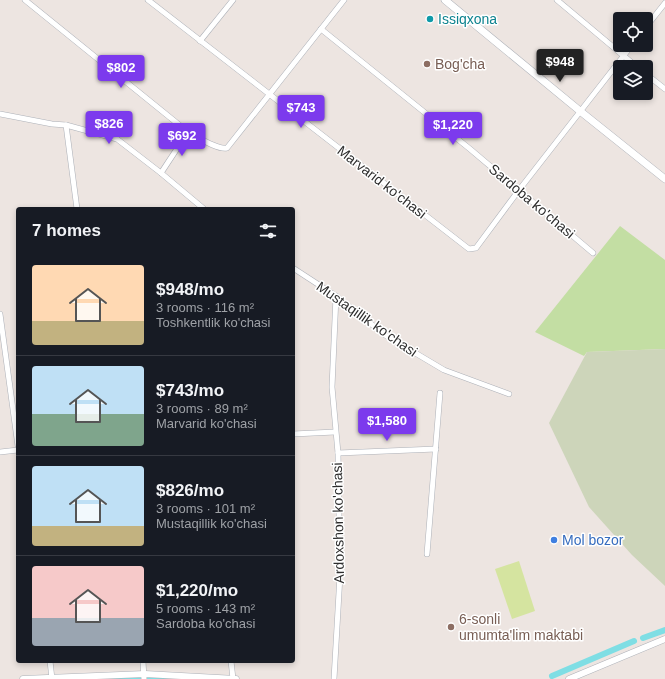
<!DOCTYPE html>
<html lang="en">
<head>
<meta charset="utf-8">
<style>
  :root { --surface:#171b24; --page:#242831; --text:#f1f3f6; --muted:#9ea1a6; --line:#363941; --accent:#7c3aed }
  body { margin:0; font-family:Helvetica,sans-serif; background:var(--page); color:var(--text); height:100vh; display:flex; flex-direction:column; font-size:15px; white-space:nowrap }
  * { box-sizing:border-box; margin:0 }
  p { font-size:13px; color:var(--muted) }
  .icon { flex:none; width:22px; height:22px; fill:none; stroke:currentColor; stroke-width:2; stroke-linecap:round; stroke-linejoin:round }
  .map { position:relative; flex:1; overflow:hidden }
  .sheet { position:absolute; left:16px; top:207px; width:279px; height:456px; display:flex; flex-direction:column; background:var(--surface); border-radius:4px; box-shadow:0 2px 6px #0003 }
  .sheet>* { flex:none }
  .buttons { position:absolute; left:613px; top:12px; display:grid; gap:8px }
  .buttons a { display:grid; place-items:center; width:40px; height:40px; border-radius:4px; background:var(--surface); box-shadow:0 2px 6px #0003; font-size:20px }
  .price { position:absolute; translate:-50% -34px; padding:0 9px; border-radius:4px; background:var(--accent); color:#fff; font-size:13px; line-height:26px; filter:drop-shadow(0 1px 2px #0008) }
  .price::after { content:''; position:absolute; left:50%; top:24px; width:12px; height:9px; margin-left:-6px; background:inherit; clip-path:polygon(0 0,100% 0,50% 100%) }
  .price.selected { background:#222; color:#fff }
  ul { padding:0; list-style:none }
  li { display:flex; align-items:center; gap:12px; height:100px; padding:0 16px }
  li+li { border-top:1px solid var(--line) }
  li span { display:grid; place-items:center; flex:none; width:112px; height:80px; border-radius:4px; color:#555 }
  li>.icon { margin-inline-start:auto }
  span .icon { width:48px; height:48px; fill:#fffc; stroke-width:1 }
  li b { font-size:17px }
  h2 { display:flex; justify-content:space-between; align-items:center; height:48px; padding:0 16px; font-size:17px }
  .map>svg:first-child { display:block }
</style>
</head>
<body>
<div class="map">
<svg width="665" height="679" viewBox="0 0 665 679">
  <rect width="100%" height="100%" fill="#ede5e1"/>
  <polygon fill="#c3dea3" points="620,226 665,260 665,349 587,352 584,356 535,332"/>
  <polygon fill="#cdd5ba" points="665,349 665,586 632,555 589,507 549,423 587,352"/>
  <polygon fill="#d5e4a0" points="519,561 535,611 512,619 495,569"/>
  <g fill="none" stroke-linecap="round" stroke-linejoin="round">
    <g stroke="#7fdee4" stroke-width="6">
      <polyline points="643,638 665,630"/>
      <polyline points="552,676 634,641"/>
      <polyline points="107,678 144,678"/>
      <polyline points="149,678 170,679"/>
    </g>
    <g stroke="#adb1b8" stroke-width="6">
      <g id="minor">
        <path d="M25 0 188 132C198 137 217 150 227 148L344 0"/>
        <polyline points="148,0 469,249 476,248 519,190 632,45"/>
        <polyline points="557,0 637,67"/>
        <polyline points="646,27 665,3"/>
        <polyline points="321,29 470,149 593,253"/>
        <polyline points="200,41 233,0"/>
        <polyline points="646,74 665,89"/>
        <polyline points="0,114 52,124 66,125 117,139 161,173 204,209"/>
        <polyline points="66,125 77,209"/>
        <polyline points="161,173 188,132"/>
        <polyline points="293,268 336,296 385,335 444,370 509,394"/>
        <polyline points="0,314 18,446"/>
        <polyline points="293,434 335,432"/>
        <polyline points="0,452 18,450"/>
        <polyline points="338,453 436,449"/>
        <polyline points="427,554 440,393"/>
        <polyline points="50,661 52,679"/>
        <polyline points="143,661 144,679"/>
        <polyline points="231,661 233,679"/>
        <polyline points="334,679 340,575 338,453 332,387 336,296"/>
      </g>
    </g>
    <g stroke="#adb1b8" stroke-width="7">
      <g id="tertiary">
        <polyline points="23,679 145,674 236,679"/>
        <polyline points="569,679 665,639"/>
      </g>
    </g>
    <g stroke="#adb1b8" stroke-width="8">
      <polyline id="secondary" points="445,0 580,111 665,179"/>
    </g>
    <use href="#minor" stroke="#fff" stroke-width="5"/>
    <use href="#tertiary" stroke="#fff" stroke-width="6"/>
    <use href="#secondary" stroke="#fff" stroke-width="7"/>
  </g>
  <circle fill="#0f9aa8" stroke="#fff" stroke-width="1.5" cx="430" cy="19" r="4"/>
  <g fill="#8d6e63" stroke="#fff" stroke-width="1.5">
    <circle cx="427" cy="64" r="4"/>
    <circle cx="451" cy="627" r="4"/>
  </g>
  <circle fill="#3f7fe0" stroke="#fff" stroke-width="1.5" cx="554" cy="540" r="4"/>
  <g text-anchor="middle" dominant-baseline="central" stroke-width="3" stroke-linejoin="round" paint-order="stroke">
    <g font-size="14" fill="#0d838f" stroke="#fff" text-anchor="start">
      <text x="438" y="19">Issiqxona</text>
    </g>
    <g font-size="14" fill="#785e54" stroke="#fff" text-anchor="start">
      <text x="435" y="64">Bog'cha</text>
      <text x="459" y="619">6-sonli<tspan x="459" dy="16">umumta'lim maktabi</tspan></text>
    </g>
    <g font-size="14" fill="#2d2d2d" stroke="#fff">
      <text transform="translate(382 182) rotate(38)">Marvarid ko'chasi</text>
      <text transform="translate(532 201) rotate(40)">Sardoba ko'chasi</text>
      <text transform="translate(367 319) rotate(35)">Mustaqillik ko'chasi</text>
      <text transform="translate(338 523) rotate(-91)">Ardoxshon ko'chasi</text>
    </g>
    <g font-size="14" fill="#366cbe" stroke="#fff" text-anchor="start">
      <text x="562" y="540">Mol bozor</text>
    </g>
  </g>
</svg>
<div class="buttons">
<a><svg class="icon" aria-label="locate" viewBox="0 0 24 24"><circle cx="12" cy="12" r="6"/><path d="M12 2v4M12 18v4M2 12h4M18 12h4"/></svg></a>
<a><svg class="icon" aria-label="layers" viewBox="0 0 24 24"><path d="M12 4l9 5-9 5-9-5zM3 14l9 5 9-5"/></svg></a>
</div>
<b class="price selected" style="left:560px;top:83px">$948</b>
<b class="price" style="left:121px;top:89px">$802</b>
<b class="price" style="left:301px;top:129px">$743</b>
<b class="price" style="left:109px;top:145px">$826</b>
<b class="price" style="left:453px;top:146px">$1,220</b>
<b class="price" style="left:182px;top:157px">$692</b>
<b class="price" style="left:387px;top:442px">$1,580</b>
<section class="sheet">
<h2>7 homes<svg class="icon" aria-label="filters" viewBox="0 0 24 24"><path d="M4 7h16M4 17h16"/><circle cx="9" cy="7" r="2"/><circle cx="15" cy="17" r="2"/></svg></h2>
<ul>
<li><span style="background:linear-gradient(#ffd9b3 70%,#c2b280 0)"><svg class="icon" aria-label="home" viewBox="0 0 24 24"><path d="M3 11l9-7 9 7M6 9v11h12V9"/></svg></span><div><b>$948/mo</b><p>3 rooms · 116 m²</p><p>Toshkentlik ko'chasi</p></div></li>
<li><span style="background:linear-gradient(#bfe0f5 60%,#7fa58c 0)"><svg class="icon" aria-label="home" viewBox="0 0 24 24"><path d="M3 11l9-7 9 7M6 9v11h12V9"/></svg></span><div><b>$743/mo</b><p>3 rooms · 89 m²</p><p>Marvarid ko'chasi</p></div></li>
<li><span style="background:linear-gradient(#bfe0f5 75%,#c2b280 0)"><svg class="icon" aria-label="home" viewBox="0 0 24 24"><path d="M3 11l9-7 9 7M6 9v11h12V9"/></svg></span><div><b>$826/mo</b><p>3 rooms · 101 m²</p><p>Mustaqillik ko'chasi</p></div></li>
<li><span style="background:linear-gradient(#f6c9c9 65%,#9aa5b1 0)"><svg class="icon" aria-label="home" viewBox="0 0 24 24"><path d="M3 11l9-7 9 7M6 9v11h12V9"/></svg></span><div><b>$1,220/mo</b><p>5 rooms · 143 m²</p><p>Sardoba ko'chasi</p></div></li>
</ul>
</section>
</div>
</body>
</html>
